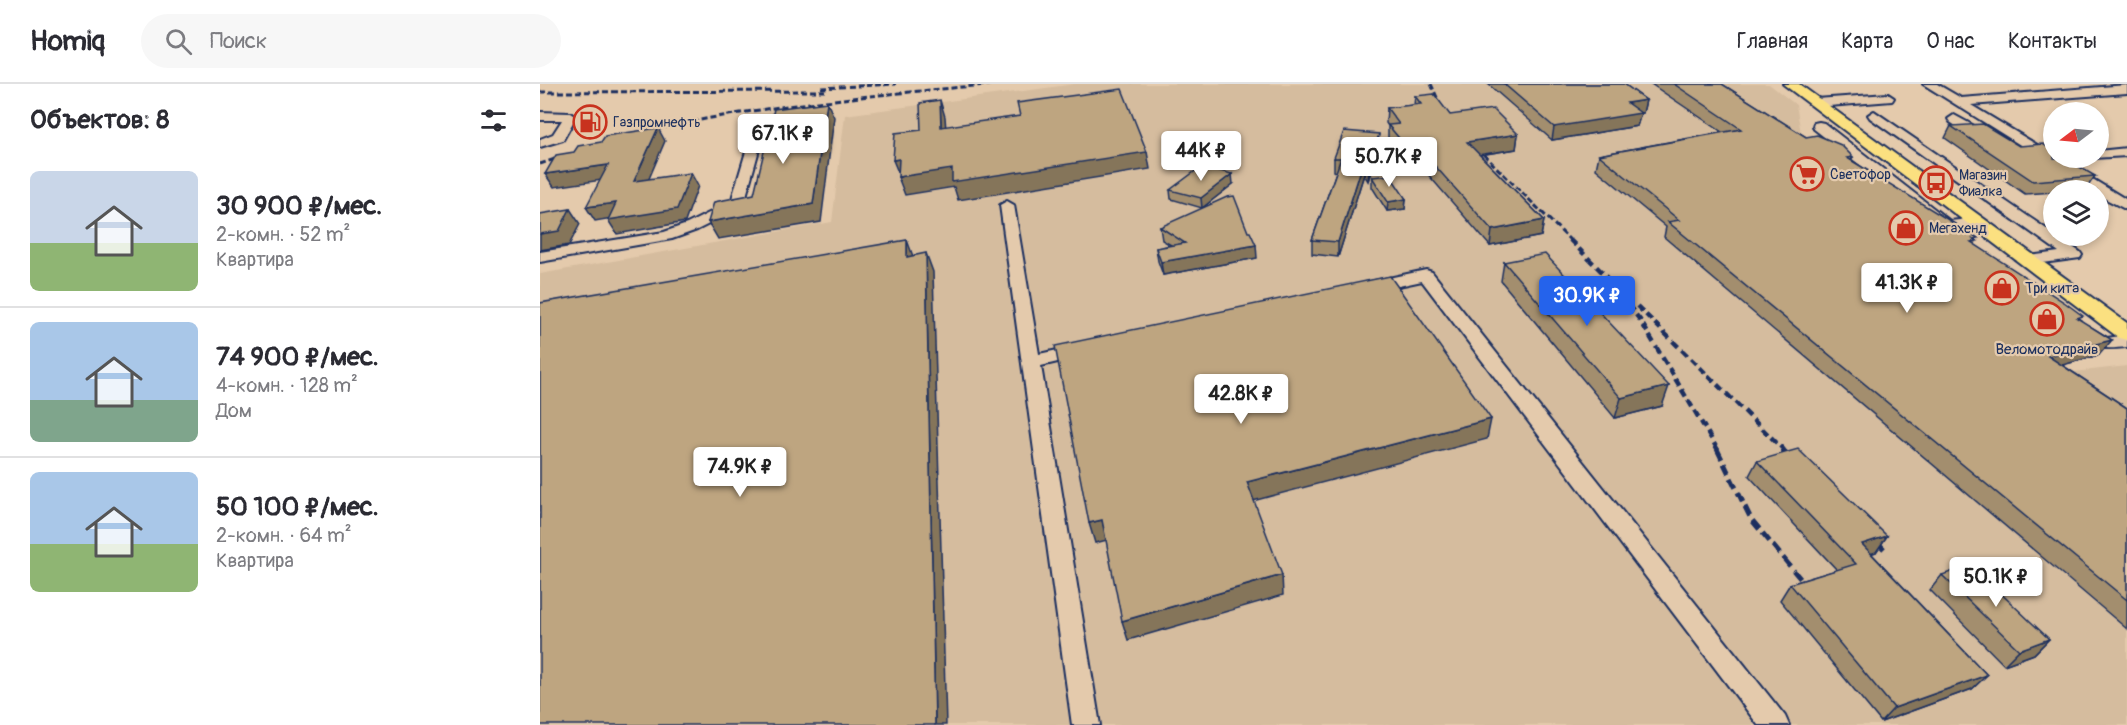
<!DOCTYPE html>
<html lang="ru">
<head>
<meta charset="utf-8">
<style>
  :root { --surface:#fff; --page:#f7f7f7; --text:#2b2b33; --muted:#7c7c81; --line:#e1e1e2; --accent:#2563eb }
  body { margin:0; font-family:Pangolin,sans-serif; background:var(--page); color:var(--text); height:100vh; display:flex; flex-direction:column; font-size:22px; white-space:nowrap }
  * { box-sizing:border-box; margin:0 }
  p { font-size:20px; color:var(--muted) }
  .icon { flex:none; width:33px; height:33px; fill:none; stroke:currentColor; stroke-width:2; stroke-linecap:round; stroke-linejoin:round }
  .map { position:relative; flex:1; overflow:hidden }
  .drawer { display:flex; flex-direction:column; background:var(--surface); width:540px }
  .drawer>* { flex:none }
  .needle { width:39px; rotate:254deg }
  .fabs { position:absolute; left:1503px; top:18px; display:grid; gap:12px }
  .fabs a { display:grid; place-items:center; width:66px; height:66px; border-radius:50%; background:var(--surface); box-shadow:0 3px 9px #0003; font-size:30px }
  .price { position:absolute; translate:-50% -51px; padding:0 14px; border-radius:6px; background:#fff; color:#222; font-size:20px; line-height:39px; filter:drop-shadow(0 2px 3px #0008) }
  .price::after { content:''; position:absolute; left:50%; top:36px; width:18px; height:14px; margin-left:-9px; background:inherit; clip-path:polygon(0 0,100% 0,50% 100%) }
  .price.selected { background:var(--accent); color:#fff }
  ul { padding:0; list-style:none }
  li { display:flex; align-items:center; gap:18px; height:150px; padding:0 30px }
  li+li { border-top:2px solid var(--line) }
  li span { display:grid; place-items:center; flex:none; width:168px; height:120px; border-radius:9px; color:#555 }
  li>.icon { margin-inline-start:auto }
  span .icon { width:72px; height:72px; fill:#fffc; stroke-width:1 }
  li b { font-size:26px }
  h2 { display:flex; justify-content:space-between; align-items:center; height:72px; padding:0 30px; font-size:26px }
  header { display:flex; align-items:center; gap:36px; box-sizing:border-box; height:84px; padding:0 30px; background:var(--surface); border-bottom:2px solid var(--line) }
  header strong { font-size:28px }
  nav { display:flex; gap:33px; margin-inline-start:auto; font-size:21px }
  .search { width:420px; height:54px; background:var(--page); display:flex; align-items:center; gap:15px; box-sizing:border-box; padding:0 21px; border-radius:33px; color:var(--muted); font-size:22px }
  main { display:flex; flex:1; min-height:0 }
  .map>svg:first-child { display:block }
</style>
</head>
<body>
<header>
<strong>Homiq</strong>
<div class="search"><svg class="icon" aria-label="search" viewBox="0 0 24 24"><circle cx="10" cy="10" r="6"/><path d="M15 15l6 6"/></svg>Поиск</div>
<nav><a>Главная</a><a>Карта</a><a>О нас</a><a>Контакты</a></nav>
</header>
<main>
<section class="drawer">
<h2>Объектов: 8<svg class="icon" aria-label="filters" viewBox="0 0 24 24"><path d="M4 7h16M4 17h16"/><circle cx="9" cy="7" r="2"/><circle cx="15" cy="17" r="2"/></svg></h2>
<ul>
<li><span style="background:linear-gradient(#c9d6e8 60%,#8fb573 0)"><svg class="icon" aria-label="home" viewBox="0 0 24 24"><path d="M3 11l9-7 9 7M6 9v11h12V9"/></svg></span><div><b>30 900 ₽/мес.</b><p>2-комн. · 52 m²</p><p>Квартира</p></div></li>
<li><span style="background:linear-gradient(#a9c7e8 65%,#7fa58c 0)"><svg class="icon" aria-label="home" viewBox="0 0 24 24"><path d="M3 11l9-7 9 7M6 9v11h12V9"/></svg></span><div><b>74 900 ₽/мес.</b><p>4-комн. · 128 m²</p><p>Дом</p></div></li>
<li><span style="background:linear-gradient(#a9c7e8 60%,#8fb573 0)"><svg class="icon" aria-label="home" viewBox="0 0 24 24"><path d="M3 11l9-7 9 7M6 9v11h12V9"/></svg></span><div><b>50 100 ₽/мес.</b><p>2-комн. · 64 m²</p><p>Квартира</p></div></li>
</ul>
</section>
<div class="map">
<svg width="1587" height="641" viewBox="0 0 1587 641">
  <rect width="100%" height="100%" fill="#e4caac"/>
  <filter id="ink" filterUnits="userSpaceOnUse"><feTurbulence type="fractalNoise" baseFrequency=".0167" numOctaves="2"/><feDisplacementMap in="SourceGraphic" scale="12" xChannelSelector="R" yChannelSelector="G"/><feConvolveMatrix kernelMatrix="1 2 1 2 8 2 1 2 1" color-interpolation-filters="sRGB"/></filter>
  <g filter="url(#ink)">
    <polygon fill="#d5bc9e" points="535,0 1229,0 1256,21 1264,65 1525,289 1587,282 1587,641 0,641 0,190 292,138 305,31"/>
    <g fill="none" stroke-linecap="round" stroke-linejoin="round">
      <g stroke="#1b2f5e" stroke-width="4">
        <g id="minor">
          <polygon points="1383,0 1397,0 1421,14 1587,1 1587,9 1431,21 1514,71 1514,74 1518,74 1587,116 1587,126 1558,111 1558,106 1552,106"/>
          <polygon points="1348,10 1354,14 1352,17 1276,23 1270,19 1276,15"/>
          <polygon points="1334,27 1540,168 1542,171 1540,174 1488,181 1482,179 1480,176 1482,173 1519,168 1330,34 1328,31"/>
          <polygon points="0,28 30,29 36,33 23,56 0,63 0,55 13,50 22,36 0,36"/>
          <polygon points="1414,31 1438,44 1439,47 1438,50 1428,50 1410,38 1408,35"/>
          <polygon points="221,33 227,37 203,123 157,146 132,155 0,178 0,168 124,148 147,140 191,118 215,37"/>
          <polygon points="1279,38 1284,39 1410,137 1438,134 1446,139 1438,144 1402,145 1274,45 1273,42 1274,39"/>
          <polygon points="1587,64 1587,72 1553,74 1558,74 1558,67"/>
          <polygon points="467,117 474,121 499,270 541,261 547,263 550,267 547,271 501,282 560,641 532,641 460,121"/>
          <polygon points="886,186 892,188 1245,632 1249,641 1218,641 882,197 831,208 823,203 825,199"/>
          <path d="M1547 242 1567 254 1587 251V263C1567 265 1551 267 1538 248L1541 244Z"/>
        </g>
      </g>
      <g stroke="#1b2f5e" stroke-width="4">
        <polygon id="major" points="1243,0 1259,0 1587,239 1587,256 1579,254"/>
      </g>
      <use href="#minor" fill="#e4caac" fill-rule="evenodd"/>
      <use href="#major" fill="#fbe080" fill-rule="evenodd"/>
      <g stroke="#1b2f5e" stroke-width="3" stroke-dasharray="6 3" stroke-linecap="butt">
        <polyline points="891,0 903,27"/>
        <polyline points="281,4 356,0"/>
        <polyline points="0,8 288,7"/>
        <path d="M99 49C217 21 336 11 456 0"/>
        <polyline points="931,58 1032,158"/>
        <polyline points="0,80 30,70"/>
      </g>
      <g stroke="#1b2f5e" stroke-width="4.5" stroke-dasharray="8 4.5" stroke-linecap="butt">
        <polyline points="1030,156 1062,188 1100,236 1178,366"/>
        <polyline points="1097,222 1244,366"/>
      </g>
      <g stroke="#1b2f5e" stroke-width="5" stroke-dasharray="11 5" stroke-linecap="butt">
        <polyline points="1177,365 1211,435 1263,498"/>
        <polyline points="1242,365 1257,379"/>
        <polyline points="1328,449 1344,465"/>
      </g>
    </g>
    <g fill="#a38e6e" stroke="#1b2f5e" stroke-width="1.5">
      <polygon points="948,0 1084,0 1106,16 1103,29 1101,29 1097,42 1012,56"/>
      <polygon points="1111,0 1182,0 1266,53 1313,73 1311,76 1436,156 1435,161 1541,236 1559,271 1522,281 1587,324 1587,545 1124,153 1126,143 1056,85 1059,71 1182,48"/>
      <polygon points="875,12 910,31 978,50 976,65 940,71 1004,136 1001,152 950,162 879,80 868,82 848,56 848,42 846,39 847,24 874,21"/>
      <polygon points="1411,42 1479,62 1555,92 1546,105 1514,106 1514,108 1485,110 1405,54"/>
      <polygon points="838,63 828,97 824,90 798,173 772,170 772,156 796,88 794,87 794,74"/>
      <polygon points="832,93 866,115 865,125 847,127 832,103"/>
      <polygon points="693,100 662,124 631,115 630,106"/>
      <polygon points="620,143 717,174 623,191 618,177 616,164 631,161 622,156"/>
      <polygon points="964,178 1122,322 1075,334 961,197"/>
      <polygon points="1217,377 1347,452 1336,468 1331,469 1447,591 1432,605 1341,638 1240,516 1250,500 1297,486 1209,392"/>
      <polygon points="1402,491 1509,555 1494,570 1464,581 1390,506"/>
    </g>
    <g fill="#85745a" stroke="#1b2f5e" stroke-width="1.5">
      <polygon points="400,16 405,33 407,60 401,43"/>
      <polygon points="1106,16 1103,29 1101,29 1097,42 1012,56 1014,43 1087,19"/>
      <polygon points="287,18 294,33 281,138 178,155 168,138 273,120"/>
      <polygon points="118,44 125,57 102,111 94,97"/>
      <polygon points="839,50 838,63 828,97 829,83"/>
      <polygon points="978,50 976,65 925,73 927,58"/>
      <polygon points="880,65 879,80 868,82 869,66"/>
      <polygon points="607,68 610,85 418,116 414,103 365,111 358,93 360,93 353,76 359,75 412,85"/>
      <polygon points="824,76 824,90 798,173 798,158"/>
      <polygon points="68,81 76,94 14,103 5,90"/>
      <polygon points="151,89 158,102 145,138 77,150 68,136"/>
      <polygon points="692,90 693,100 662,124 661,114"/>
      <polygon points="866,115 865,125 847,127 848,118"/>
      <polygon points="76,119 84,132 55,137 46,123"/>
      <polygon points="30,125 40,140 29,161 0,166 0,150"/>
      <polygon points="1004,136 1001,152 950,162 952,146"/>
      <polygon points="367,156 374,175 367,173"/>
      <polygon points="716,161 717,174 623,191 621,178"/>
      <polygon points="386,169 393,188 406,641 395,641"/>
      <polygon points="1572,256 1559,271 1497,288 1508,272"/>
      <polygon points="1129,302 1122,322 1075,334 1081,314"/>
      <polygon points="951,335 947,355 709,418 707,398"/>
      <polygon points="562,436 567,456 555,459 549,439"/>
      <polygon points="1347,452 1336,468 1312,476 1322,460"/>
      <polygon points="742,491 743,511 588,556 582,537"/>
      <polygon points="1509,555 1494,570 1464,581 1479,566"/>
      <polygon points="1447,591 1432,605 1341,638 1354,624"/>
    </g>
    <g fill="#bea580" stroke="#1b2f5e" stroke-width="1.5">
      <polygon points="964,0 1084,0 1106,16 1087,19 1101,29 1014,43"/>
      <polygon points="1134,0 1182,0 1266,53 1277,51 1301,61 1313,73 1307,74 1438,154 1433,155 1437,157 1431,158 1524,218 1543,232 1537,234 1572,256 1508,272 1587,324 1587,516 1128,138 1139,136 1059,71 1201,45"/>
      <polygon points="582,5 607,68 412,98 412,85 358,93 359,75 353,76 355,49 381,46 380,19 400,16 401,43 480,32 477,19"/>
      <polygon points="894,10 910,31 953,25 978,50 927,58 1004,136 952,146 880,65 869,66 848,41 859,40 847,24 881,20 875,12"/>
      <polygon points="287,18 273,120 168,138 174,118 214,110 234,25"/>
      <polygon points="1443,40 1479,62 1503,60 1514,67 1514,74 1524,74 1555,92 1493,97 1411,42"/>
      <polygon points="118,44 94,97 151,89 137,125 68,136 76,119 46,123 68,81 5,90 16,71 34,68 38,62 61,58 65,52"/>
      <polygon points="804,47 839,50 829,83 824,76 798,158 772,156 801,74 794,74"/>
      <polygon points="662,82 692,90 661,114 630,106"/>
      <polygon points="850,91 866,115 848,118 832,93"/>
      <polygon points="694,112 708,148 710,148 716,161 621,178 616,164 645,159 620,143 687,113"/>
      <polygon points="30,125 19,147 0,150 0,130"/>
      <polygon points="367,156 367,173 386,169 395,641 0,641 0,219"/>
      <polygon points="1005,170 1129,302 1081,314 964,178"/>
      <polygon points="850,192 951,335 707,398 742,491 582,537 562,436 549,439 515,262"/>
      <polygon points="1258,365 1347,452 1322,460 1447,591 1354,624 1250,500 1316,480 1217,377"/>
      <polygon points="1431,481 1509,555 1479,566 1402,491"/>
    </g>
  </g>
  <defs>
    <g id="fuel-ring" transform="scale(1.725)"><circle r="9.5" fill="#e4caac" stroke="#c8321e" stroke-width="1.5"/><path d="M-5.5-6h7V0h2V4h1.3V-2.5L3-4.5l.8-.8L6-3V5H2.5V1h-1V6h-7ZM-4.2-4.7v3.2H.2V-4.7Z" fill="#c8321e"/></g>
    <g id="supermarket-ring" transform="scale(1.725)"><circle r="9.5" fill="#e4caac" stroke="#c8321e" stroke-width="1.5"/><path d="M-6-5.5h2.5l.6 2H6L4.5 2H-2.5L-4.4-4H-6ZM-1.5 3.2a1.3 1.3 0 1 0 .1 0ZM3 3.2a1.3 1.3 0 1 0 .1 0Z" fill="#c8321e"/></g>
    <g id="bus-ring" transform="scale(1.725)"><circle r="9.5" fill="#e4caac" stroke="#c8321e" stroke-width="1.5"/><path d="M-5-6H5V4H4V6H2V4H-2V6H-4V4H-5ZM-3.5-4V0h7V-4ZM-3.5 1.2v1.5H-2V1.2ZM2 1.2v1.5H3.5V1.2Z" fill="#c8321e"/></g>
    <g id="shop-ring" transform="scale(1.725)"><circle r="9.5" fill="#e4caac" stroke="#c8321e" stroke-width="1.5"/><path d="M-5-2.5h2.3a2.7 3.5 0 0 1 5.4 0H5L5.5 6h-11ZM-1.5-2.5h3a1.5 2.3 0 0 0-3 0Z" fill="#c8321e"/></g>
  </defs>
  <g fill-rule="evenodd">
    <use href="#fuel-ring" x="50" y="38"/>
    <use href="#supermarket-ring" x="1267" y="90"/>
    <use href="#bus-ring" x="1396" y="99"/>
    <use href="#shop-ring" x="1366" y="144"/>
    <use href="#shop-ring" x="1462" y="204"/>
    <use href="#shop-ring" x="1507" y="235"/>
  </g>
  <g text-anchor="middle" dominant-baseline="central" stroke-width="4.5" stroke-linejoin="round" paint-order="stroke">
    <g font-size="14" fill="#1b2f5e" stroke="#e4caac" text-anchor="start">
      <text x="73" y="38">Газпромнефть</text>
      <text x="1290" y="90">Светофор</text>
      <text x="1419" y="91">Магазин<tspan x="1419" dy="16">Фиалка</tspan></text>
      <text x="1389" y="144">Мегахенд</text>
    </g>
    <g font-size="15" fill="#1b2f5e" stroke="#e4caac" text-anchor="start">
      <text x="1485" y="204">Три кита</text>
      <text x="1507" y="265" text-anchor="middle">Веломотодрайв</text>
    </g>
  </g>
</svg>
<div class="fabs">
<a><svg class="needle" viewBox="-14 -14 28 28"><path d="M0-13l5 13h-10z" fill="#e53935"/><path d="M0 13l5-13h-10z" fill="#7c7c81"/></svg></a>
<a><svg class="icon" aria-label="layers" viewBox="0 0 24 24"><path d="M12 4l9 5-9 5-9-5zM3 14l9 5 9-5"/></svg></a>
</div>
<b class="price" style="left:243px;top:81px">67.1K ₽</b>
<b class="price" style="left:661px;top:98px">44K ₽</b>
<b class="price" style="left:849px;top:104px">50.7K ₽</b>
<b class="price" style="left:1367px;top:230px">41.3K ₽</b>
<b class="price selected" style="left:1047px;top:243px">30.9K ₽</b>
<b class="price" style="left:701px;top:341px">42.8K ₽</b>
<b class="price" style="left:200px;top:414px">74.9K ₽</b>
<b class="price" style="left:1456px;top:524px">50.1K ₽</b>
</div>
</main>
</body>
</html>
